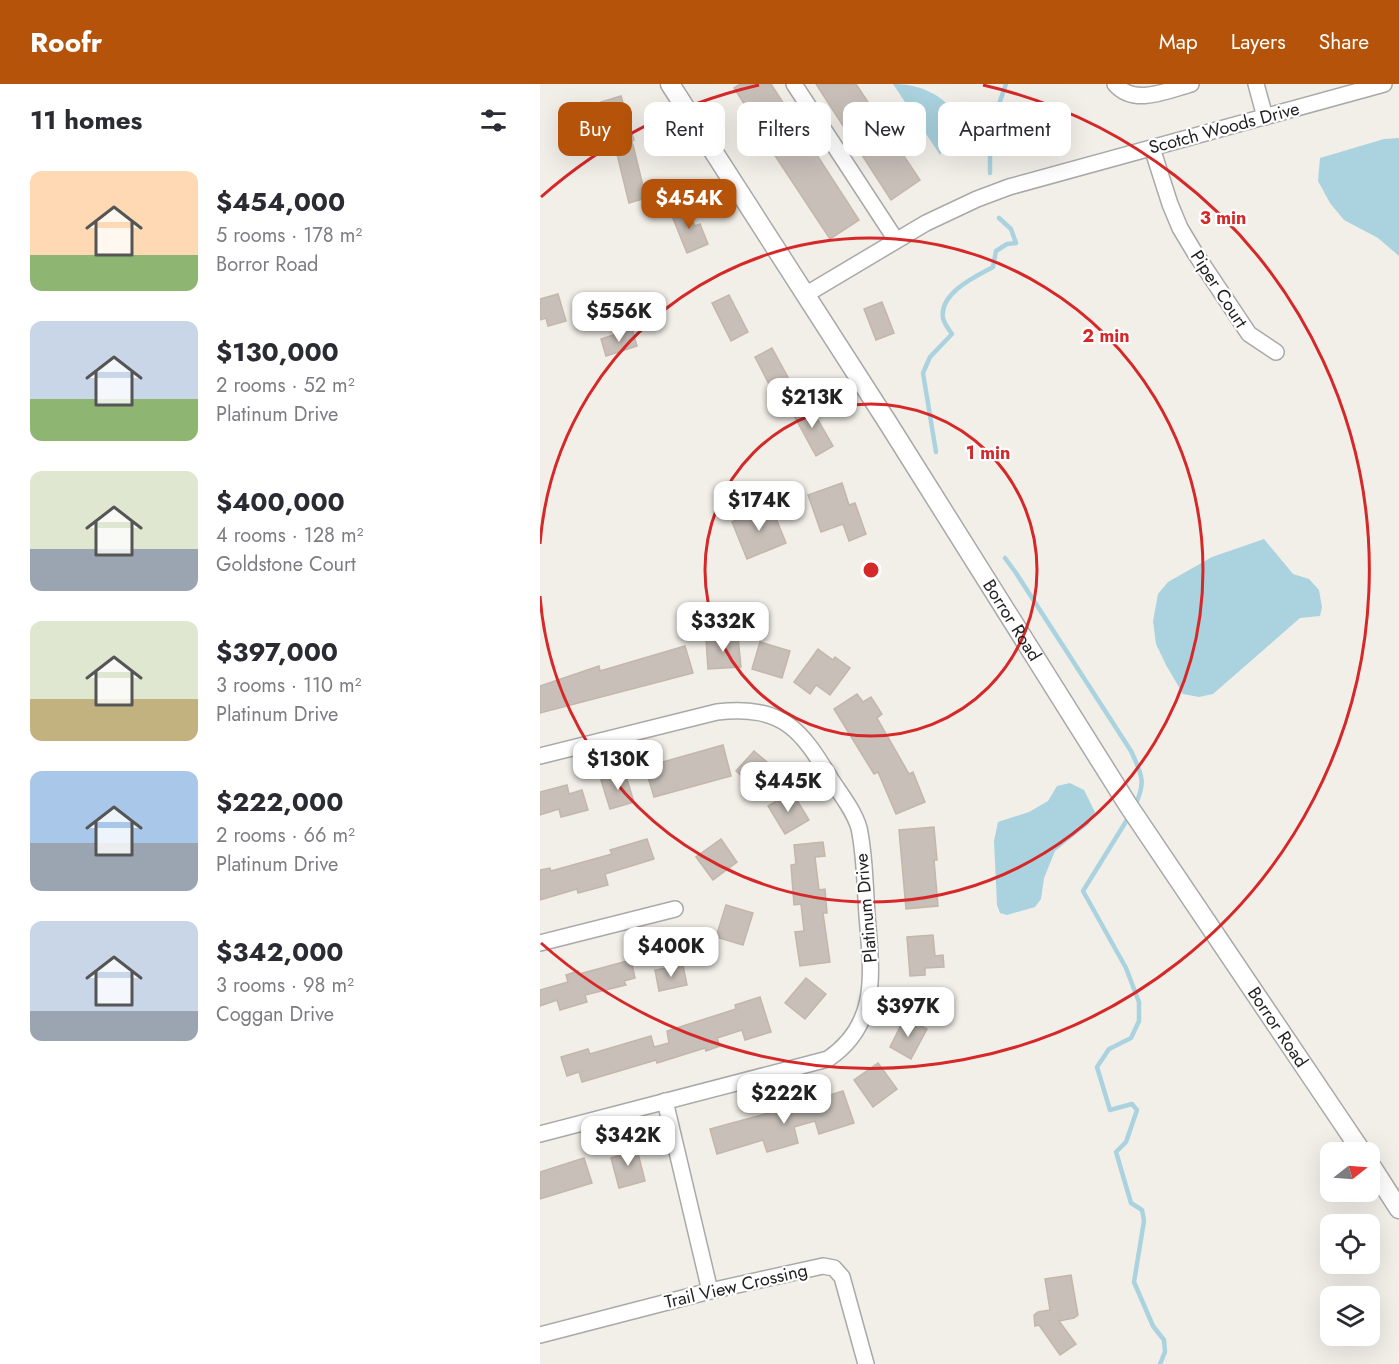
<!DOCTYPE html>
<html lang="en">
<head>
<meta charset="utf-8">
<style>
  :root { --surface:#fff; --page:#f7f7f7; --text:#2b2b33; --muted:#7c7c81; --accent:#b45309 }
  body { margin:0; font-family:Jost,sans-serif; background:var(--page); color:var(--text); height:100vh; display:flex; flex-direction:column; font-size:22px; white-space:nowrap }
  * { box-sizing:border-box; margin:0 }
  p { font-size:20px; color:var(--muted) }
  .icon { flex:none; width:33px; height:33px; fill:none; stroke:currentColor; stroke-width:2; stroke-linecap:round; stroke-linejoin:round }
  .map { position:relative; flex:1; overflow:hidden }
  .side { display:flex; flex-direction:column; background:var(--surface); width:540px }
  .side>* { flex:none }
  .hud { position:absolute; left:18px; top:18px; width:570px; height:54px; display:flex; gap:12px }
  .needle { width:39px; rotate:73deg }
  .controls { position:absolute; left:780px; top:1058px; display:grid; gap:12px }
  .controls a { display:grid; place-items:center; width:60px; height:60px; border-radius:12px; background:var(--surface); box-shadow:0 6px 24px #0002; font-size:30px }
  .price { position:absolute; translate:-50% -51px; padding:0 14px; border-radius:12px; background:#fff; color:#222; font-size:20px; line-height:39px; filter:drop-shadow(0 2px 3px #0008) }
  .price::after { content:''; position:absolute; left:50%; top:36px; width:18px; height:14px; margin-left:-9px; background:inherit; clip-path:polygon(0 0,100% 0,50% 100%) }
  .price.on { background:var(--accent); color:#fff }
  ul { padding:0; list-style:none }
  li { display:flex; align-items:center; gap:18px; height:150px; padding:0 30px }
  li span { display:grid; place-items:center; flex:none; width:168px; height:120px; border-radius:12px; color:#555 }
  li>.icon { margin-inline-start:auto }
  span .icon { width:72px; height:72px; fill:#fffc; stroke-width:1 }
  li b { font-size:26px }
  h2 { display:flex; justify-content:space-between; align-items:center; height:72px; padding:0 30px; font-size:26px }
  .tag { padding:0 21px; border-radius:12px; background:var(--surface); box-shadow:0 6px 24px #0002; font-size:21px; line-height:54px }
  .tag.on { background:var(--accent); color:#fff }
  header { display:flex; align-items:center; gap:36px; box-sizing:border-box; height:84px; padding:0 30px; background:var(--accent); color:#fff }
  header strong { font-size:28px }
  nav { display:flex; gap:33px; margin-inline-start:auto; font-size:21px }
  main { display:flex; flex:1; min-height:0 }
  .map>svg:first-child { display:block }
</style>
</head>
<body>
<header>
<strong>Roofr</strong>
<nav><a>Map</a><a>Layers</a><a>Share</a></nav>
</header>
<main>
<section class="side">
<h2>11 homes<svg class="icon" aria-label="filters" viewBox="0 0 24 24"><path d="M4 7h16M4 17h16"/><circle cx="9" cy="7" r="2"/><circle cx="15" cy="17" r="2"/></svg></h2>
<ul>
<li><span style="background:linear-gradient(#ffd9b3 70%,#8fb573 0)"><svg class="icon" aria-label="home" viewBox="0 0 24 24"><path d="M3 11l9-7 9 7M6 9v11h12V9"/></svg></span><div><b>$454,000</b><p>5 rooms · 178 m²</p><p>Borror Road</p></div></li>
<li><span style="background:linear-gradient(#c9d6e8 65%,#8fb573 0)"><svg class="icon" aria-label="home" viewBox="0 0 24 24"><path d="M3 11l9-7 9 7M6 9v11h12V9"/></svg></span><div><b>$130,000</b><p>2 rooms · 52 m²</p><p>Platinum Drive</p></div></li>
<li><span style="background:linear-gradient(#dfe7d0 65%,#9aa5b1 0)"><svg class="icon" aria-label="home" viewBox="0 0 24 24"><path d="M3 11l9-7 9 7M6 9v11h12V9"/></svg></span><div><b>$400,000</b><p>4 rooms · 128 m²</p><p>Goldstone Court</p></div></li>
<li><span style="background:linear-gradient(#dfe7d0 65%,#c2b280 0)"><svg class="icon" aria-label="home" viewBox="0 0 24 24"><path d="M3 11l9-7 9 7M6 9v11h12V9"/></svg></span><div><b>$397,000</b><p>3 rooms · 110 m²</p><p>Platinum Drive</p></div></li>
<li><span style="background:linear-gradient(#a9c7e8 60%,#9aa5b1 0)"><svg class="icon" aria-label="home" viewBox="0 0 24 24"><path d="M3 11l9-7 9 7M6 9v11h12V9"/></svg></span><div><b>$222,000</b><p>2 rooms · 66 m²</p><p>Platinum Drive</p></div></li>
<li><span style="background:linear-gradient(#c9d6e8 75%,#9aa5b1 0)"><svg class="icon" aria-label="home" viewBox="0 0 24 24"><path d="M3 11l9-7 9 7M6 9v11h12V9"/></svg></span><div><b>$342,000</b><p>3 rooms · 98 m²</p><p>Coggan Drive</p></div></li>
</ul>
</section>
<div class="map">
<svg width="859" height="1280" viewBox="0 0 859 1280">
  <rect width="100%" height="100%" fill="#f2efe9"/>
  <g fill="#aad3df">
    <path d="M353 0C377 0 398 8 414 27L406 56 400 71Z"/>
    <polygon points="859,54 859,172 838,154 804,136 790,119 778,97 780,74 844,55"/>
    <polygon points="724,455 753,490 769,495 779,506 782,523 780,532 760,534 673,610 659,613 643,610 626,581 616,560 613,537 618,510 628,498 672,473"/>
    <polygon points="530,699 544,706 555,728 549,740 515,767 504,794 501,815 495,823 467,831 460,829 457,821 454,757 458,738 489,728 508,717 517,702"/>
  </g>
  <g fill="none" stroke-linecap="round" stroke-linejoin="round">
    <g stroke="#aad3df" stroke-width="4.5">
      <polyline points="450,89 450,46 466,0"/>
      <path d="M396 368 383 289 390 273 412 250C409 246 404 239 403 234 399 209 436 192 453 183L456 167 467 160 476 159 471 145 459 134"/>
      <path d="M465 474 476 489 591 667C601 689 607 698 595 721"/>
      <polyline points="590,731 543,807 586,884 599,918 599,937 591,954 569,965 557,983 570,1026 592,1020 597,1026 586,1058 576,1068 591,1119 602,1126 604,1137 594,1198 613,1242 624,1256 625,1268 620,1280"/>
    </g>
  </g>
  <g fill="#c7bfb8" stroke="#c4b6ab" stroke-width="1.5">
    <polygon points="200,0 231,0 319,136 290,155 226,58 228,57 194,4"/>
    <polygon points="276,0 316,0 380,96 351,116"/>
    <polygon points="81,12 94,56 92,57 106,114 89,119 75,62 69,64 65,49 70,47 61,18"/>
    <polygon points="146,121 155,142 160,140 168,160 147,169 130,127"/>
    <polygon points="18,210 26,237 8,242 6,234 0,236 0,215"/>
    <polygon points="189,211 208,248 191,257 172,219"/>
    <polygon points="342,218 354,249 336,256 324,225"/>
    <polygon points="92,245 97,262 66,272 61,255"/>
    <polygon points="232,264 250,297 232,306 215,273"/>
    <polygon points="267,317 293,362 276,372 251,326"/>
    <polygon points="302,399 309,421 315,419 326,450 309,457 303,440 281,448 268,411"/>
    <polygon points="231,422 246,459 207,475 192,438"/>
    <polygon points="198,553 201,583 168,585 166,555"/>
    <polygon points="220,558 250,567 242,594 212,585"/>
    <polygon points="145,562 153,589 0,629 0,602 59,582 60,587"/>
    <polygon points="278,565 293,576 295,573 310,584 290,611 276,601 270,610 254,598"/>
    <polygon points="317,610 323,618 331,613 342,630 337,634 369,690 373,688 385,718 356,730 338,688 334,690 294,625"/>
    <polygon points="183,661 191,692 114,713 105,683"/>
    <polygon points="214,667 241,690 223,711 196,687"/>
    <polygon points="85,689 94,718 70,725 61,696"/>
    <polygon points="27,701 29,710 42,706 48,726 21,733 19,725 0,731 0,708"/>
    <polygon points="252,708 269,736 245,750 228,722"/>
    <polygon points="394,743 397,776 394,776 398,822 366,825 359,746"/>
    <polygon points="107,755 114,775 65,790 68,801 38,809 37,805 0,816 0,786 10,784 11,787 72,770 70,766"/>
    <polygon points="181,755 197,778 173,796 156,773"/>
    <polygon points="283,758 285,772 275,773 279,806 285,805 287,829 283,829 290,878 260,882 255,848 264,847 261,820 254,821 251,781 256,780 254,761"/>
    <polygon points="186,821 213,829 203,861 176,853"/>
    <polygon points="393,851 395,872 403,871 404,883 385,884 385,891 370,892 367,853"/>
    <polygon points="91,876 95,894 84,897 86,901 45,911 47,918 20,926 17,916 0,922 0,906 28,898 26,891 38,887 39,890"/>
    <polygon points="143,881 147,901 119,907 115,886"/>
    <polygon points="266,894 286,910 265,935 245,919"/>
    <polygon points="220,913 231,948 205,956 202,946 177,954 180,962 166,967 165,964 117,979 116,976 42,998 39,988 27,992 21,973 48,965 50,970 111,952 114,963 129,959 127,947 196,925 195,921"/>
    <polygon points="365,933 387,945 371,975 350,963"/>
    <polygon points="338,979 357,1005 333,1023 314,996"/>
    <polygon points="303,1007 314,1039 279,1050 275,1037 254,1043 258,1059 227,1068 223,1056 177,1070 170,1045 262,1020"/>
    <polygon points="96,1061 105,1097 79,1104 71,1074 80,1071 79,1066"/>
    <polygon points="44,1074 52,1099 0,1115 0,1088"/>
    <polygon points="531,1191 538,1231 534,1234 519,1237 536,1260 520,1271 499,1241 495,1242 494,1231 498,1228 510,1226 505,1195"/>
  </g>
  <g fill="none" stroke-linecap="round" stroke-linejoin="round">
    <g stroke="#a9a9a9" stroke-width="18">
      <g id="minor">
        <polyline points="254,0 356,156"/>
        <path d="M575 0C594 22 626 7 651 0"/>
        <polyline points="716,0 725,33"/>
        <polyline points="612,64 630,120 640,144 655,169 709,250 736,268"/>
        <polyline points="265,211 386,139 437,115 469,103 844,0"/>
        <path d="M0 672 177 628C243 621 261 645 292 697 302 712 314 727 319 744 325 772 325 803 327 831 331 886 341 939 288 975L0 1050"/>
        <polyline points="0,859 135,825"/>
        <polyline points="125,1017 170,1207"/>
        <polyline points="0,1251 170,1207 283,1182 294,1184 302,1193 326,1280"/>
      </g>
    </g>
    <g stroke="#a9a9a9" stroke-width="21">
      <g id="tertiary">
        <path id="s1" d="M130 0 348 339 588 721 822 1068"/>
        <polyline points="830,1080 859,1125"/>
      </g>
    </g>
    <use href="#minor" stroke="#fff" stroke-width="15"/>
    <use href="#tertiary" stroke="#fff" stroke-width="18"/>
  </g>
  <g fill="none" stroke="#d62828" stroke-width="3">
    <circle cx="331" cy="486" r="166"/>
    <path d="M0 460A332 332 0 1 1 0 512"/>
    <path d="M1 113A498 498 0 0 1 219 1M443 1A498 498 0 1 1 1 859"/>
  </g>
  <g text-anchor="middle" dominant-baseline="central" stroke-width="4.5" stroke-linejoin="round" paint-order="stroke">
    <g font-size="18" fill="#222" stroke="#fff">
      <text transform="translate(684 44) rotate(-15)">Scotch Woods Drive</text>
      <text transform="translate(679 205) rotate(57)">Piper Court</text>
      <text stroke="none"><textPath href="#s1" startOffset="636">Borror Road</textPath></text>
      <text transform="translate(326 824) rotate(-95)">Platinum Drive</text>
      <text stroke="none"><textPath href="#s1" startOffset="1122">Borror Road</textPath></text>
      <text transform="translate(196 1202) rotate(-13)">Trail View Crossing</text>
    </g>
  </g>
  <circle cx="331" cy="486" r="9" fill="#d62828" stroke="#fff" stroke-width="3"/>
  <g font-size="18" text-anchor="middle" font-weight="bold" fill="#d62828" stroke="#fff" stroke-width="4.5" stroke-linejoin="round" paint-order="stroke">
    <text x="683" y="140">3 min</text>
    <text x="566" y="258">2 min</text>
    <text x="448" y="375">1 min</text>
  </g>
</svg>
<div class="controls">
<a><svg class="needle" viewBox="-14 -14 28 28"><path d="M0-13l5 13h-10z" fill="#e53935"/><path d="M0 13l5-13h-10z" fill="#7c7c81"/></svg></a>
<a><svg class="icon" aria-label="locate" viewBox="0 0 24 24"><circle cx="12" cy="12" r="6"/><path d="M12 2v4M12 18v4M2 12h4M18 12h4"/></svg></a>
<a><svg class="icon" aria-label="layers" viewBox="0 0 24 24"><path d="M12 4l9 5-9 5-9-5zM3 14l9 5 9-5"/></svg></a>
</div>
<b class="price on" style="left:149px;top:146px">$454K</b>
<b class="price" style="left:79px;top:259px">$556K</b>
<b class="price" style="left:272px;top:345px">$213K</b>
<b class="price" style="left:219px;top:448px">$174K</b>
<b class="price" style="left:183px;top:569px">$332K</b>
<b class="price" style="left:78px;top:707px">$130K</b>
<b class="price" style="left:248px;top:729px">$445K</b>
<b class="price" style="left:131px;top:894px">$400K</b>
<b class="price" style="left:368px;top:954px">$397K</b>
<b class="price" style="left:244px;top:1041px">$222K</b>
<b class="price" style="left:88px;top:1083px">$342K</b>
<div class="hud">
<a class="tag on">Buy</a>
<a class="tag">Rent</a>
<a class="tag">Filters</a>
<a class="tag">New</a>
<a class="tag">Apartment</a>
</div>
</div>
</main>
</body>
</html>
